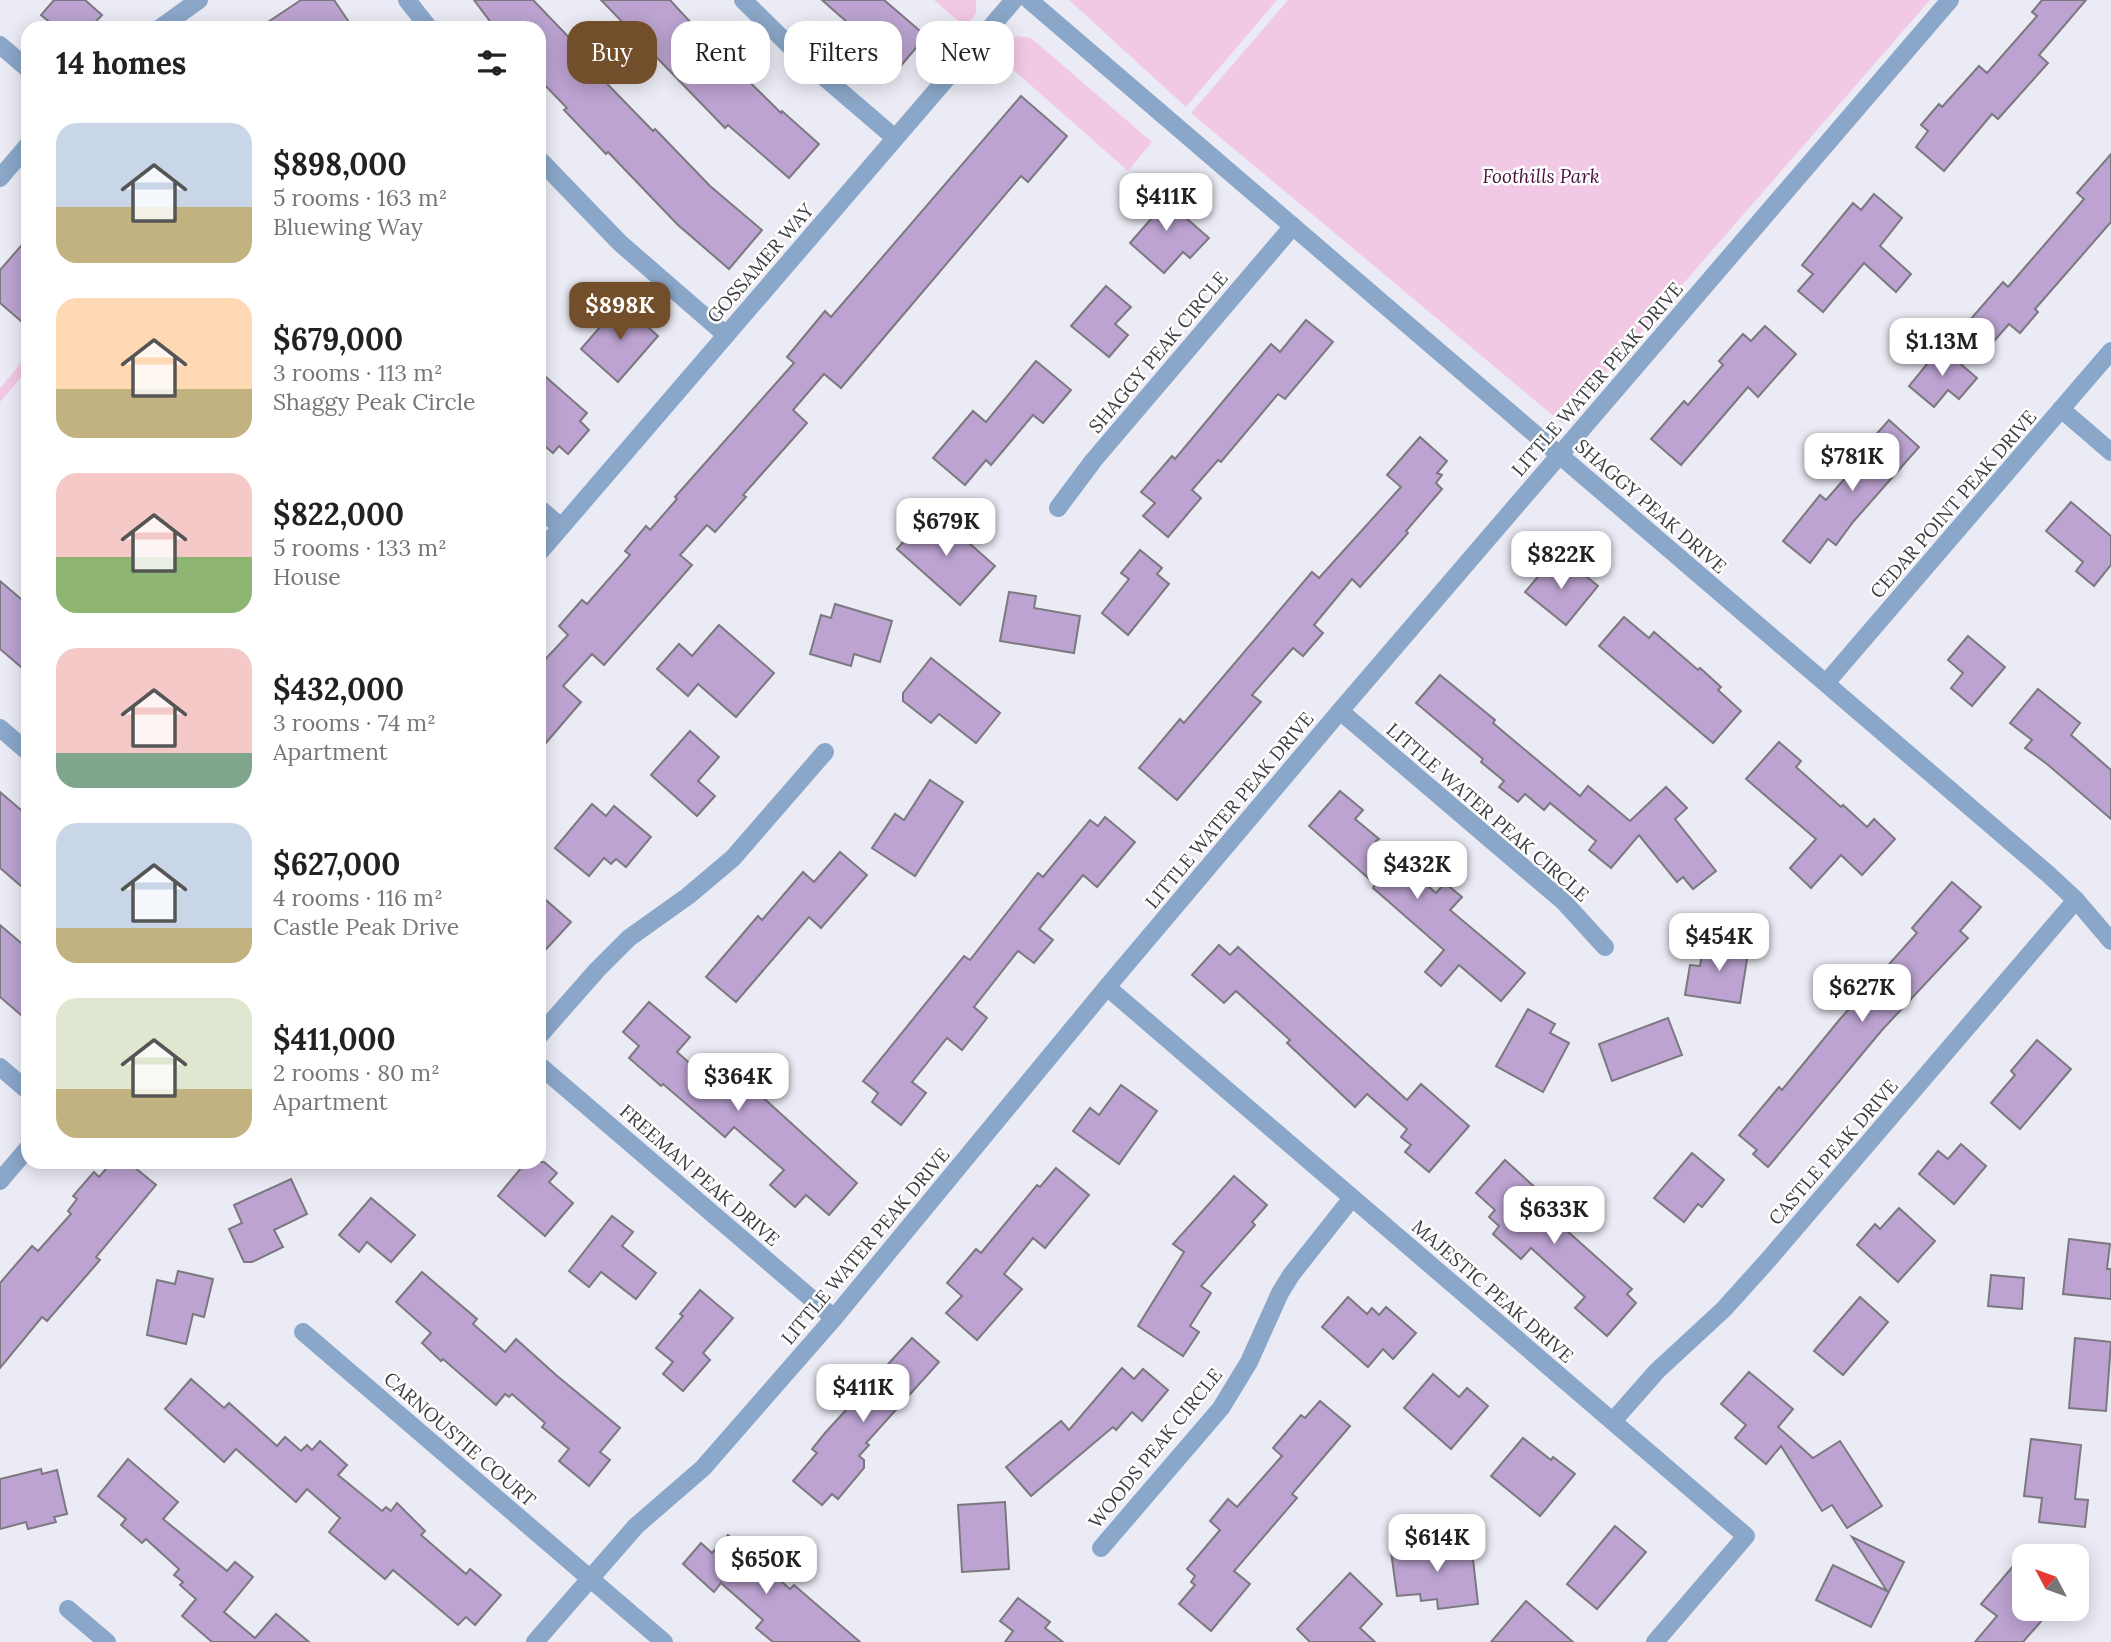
<!DOCTYPE html>
<html lang="en">
<head>
<meta charset="utf-8">
<style>
  :root { --surface:#fff; --page:#f6f6f6; --text:#222; --muted:#767676; --accent:#734e2a }
  body { margin:0; font-family:Lora,serif; background:var(--page); color:var(--text); height:100vh; display:flex; flex-direction:column; font-size:26px; white-space:nowrap }
  * { box-sizing:border-box; margin:0 }
  p { font-size:23px; color:var(--muted) }
  .icon { flex:none; width:38px; height:38px; fill:none; stroke:currentColor; stroke-width:2; stroke-linecap:round; stroke-linejoin:round }
  .map { position:relative; flex:1; overflow:hidden }
  .drawer { position:absolute; left:21px; top:21px; width:525px; height:1148px; display:flex; flex-direction:column; background:var(--surface); border-radius:21px; box-shadow:0 4px 18px #0003 }
  .drawer>* { flex:none }
  .guide { position:absolute; left:567px; top:21px; width:665px; height:63px; display:flex; gap:14px }
  .needle { width:46px; rotate:311deg }
  .fabs { position:absolute; left:2012px; top:1544px; display:grid; gap:14px }
  .fabs a { display:grid; place-items:center; width:77px; height:77px; border-radius:14px; background:var(--surface); box-shadow:0 4px 18px #0003; font-size:35px }
  .price { position:absolute; translate:-50% -60px; padding:0 16px; border-radius:14px; background:#fff; color:#222; font-size:23px; line-height:46px; filter:drop-shadow(0 2px 4px #0008) }
  .price::after { content:''; position:absolute; left:50%; top:42px; width:21px; height:16px; margin-left:-10px; background:inherit; clip-path:polygon(0 0,100% 0,50% 100%) }
  .price.selected { background:var(--accent); color:#fff }
  ul { padding:0; list-style:none }
  li { display:flex; align-items:center; gap:21px; height:175px; padding:0 35px }
  li span { display:grid; place-items:center; flex:none; width:196px; height:140px; border-radius:21px; color:#555 }
  li>.icon { margin-inline-start:auto }
  span .icon { width:84px; height:84px; fill:#fffc; stroke-width:1 }
  li b { font-size:30px }
  h2 { display:flex; justify-content:space-between; align-items:center; height:84px; padding:0 35px; font-size:30px }
  .tag { padding:0 24px; border-radius:21px; background:var(--surface); box-shadow:0 4px 18px #0003; font-size:24px; line-height:63px }
  .tag.selected { background:var(--accent); color:#fff }
  .map>svg:first-child { display:block }
</style>
</head>
<body>
<div class="map">
<svg width="2111" height="1642" viewBox="0 0 2111 1642">
  <rect width="100%" height="100%" fill="#eaebf4"/>
  <g fill="#f2c9e5">
    <polygon points="934,0 976,0 976,13 966,28"/>
    <polygon points="1069,0 1277,0 1186,107"/>
    <polygon points="1288,0 1930,0 1562,423 1191,113"/>
    <polygon points="1017,36 1031,38 1152,142 1128,171 992,51 1004,41"/>
    <polygon points="28,355 28,369 0,402 0,388"/>
  </g>
  <g fill="#bca3d1" stroke="#7c787f" stroke-width="2">
    <polygon points="54,0 85,0 102,15 90,28 57,28 41,15"/>
    <polygon points="301,0 334,0 353,28 259,28"/>
    <polygon points="474,0 533,0 585,54 582,58 653,131 655,129 710,186 762,230 729,269 678,225 608,152 606,154 564,110 567,108 539,79 539,28 495,28"/>
    <polygon points="601,0 670,0 704,37 781,113 782,111 819,144 789,178 728,125 725,128"/>
    <polygon points="822,0 884,0 926,36 899,68"/>
    <polygon points="2042,0 2086,0 2039,55 2048,63 1998,119 1992,114 1944,171 1916,147 1928,131 1921,125 1939,104 1942,107 1979,66 1987,73 2037,16 2032,12"/>
    <polygon points="1021,96 1067,136 1028,182 1021,176 841,388 824,374 793,410 807,423 743,495 746,497 715,532 707,525 680,555 692,565 604,665 592,654 563,686 581,702 539,751 539,666 568,635 559,626 582,600 587,604 630,555 625,551 646,526 650,530 677,499 675,497 794,363 787,357 825,311 831,317"/>
    <polygon points="2111,154 2111,222 2035,309 2038,312 2020,333 2009,324 1994,341 1970,320 2003,282 2008,287 2084,199 2077,193"/>
    <polygon points="1153,189 1209,238 1190,258 1183,252 1164,273 1130,243 1151,219 1137,207"/>
    <polygon points="1874,194 1902,218 1880,246 1911,274 1896,292 1864,263 1823,312 1798,291 1813,274 1802,265 1853,203 1861,210"/>
    <polygon points="28,238 28,327 0,303 0,270"/>
    <polygon points="1106,286 1131,307 1115,324 1128,335 1109,357 1071,326"/>
    <polygon points="621,303 658,336 618,382 581,349"/>
    <polygon points="1306,320 1333,342 1285,399 1278,394 1221,462 1218,460 1192,490 1201,498 1168,537 1143,516 1155,503 1141,492 1172,456 1175,459 1271,344 1280,352"/>
    <polygon points="1765,326 1796,354 1758,397 1748,387 1681,465 1651,439 1684,401 1688,405 1723,365 1719,361 1743,334 1751,341"/>
    <polygon points="1941,347 1977,378 1959,399 1948,390 1934,407 1909,386"/>
    <polygon points="1036,361 1071,390 1043,423 1033,415 991,465 986,460 965,485 933,458 973,411 986,422"/>
    <polygon points="539,371 587,413 580,421 589,430 568,454 559,446 553,453 539,441"/>
    <polygon points="1889,420 1919,447 1853,522 1836,545 1828,539 1810,563 1783,541 1820,495 1826,500 1860,461 1856,457"/>
    <polygon points="1420,437 1447,461 1437,473 1442,475 1436,483 1442,489 1406,531 1408,533 1360,587 1352,579 1314,625 1323,633 1303,656 1293,648 1252,695 1261,702 1177,800 1139,768 1180,719 1184,723 1312,572 1319,578 1401,487 1387,475"/>
    <polygon points="2071,502 2111,536 2111,565 2094,586 2076,571 2083,562 2046,531"/>
    <polygon points="932,510 995,566 960,605 897,549"/>
    <polygon points="1140,550 1162,568 1157,574 1169,584 1128,635 1102,613 1129,579 1121,573"/>
    <polygon points="1553,559 1573,575 1577,569 1598,586 1566,625 1525,592"/>
    <polygon points="0,581 28,605 28,673 0,649"/>
    <polygon points="1009,592 1036,596 1034,608 1080,616 1074,653 1000,641"/>
    <polygon points="835,604 892,621 880,662 854,654 851,666 810,654 821,615 831,618"/>
    <polygon points="1624,617 1649,638 1654,632 1698,670 1700,668 1721,687 1718,690 1741,711 1713,743 1599,646"/>
    <polygon points="719,625 774,673 736,717 698,684 688,696 657,669 679,644 692,656"/>
    <polygon points="1968,636 2005,667 1972,706 1951,688 1963,673 1948,660"/>
    <polygon points="931,658 1000,713 976,743 939,714 931,723 903,701 903,693"/>
    <polygon points="1440,675 1495,720 1493,723 1580,796 1588,786 1630,821 1666,787 1687,808 1675,819 1716,871 1693,889 1683,877 1677,882 1639,835 1611,868 1589,850 1596,841 1550,803 1544,810 1525,794 1518,802 1499,787 1504,781 1481,762 1483,759 1416,703"/>
    <polygon points="2038,689 2080,723 2071,735 2111,770 2111,819 2047,764 2025,748 2032,740 2010,723"/>
    <polygon points="690,731 719,757 698,781 715,796 697,816 651,775"/>
    <polygon points="1779,742 1801,761 1796,767 1841,807 1843,805 1867,827 1874,819 1895,839 1862,875 1841,855 1811,888 1790,868 1816,839 1746,779"/>
    <polygon points="930,780 963,802 915,876 872,848 895,814 904,820"/>
    <polygon points="1340,791 1363,810 1355,819 1379,839 1376,841 1436,893 1445,883 1462,897 1450,910 1525,973 1501,1001 1459,965 1441,986 1425,972 1444,950 1373,888 1375,884 1309,826"/>
    <polygon points="0,792 28,816 28,892 0,868"/>
    <polygon points="592,804 606,816 614,806 651,837 626,867 616,859 611,864 604,858 589,876 555,848"/>
    <polygon points="1105,817 1135,842 1097,887 1083,875 1039,929 1053,940 1034,963 1018,951 974,1007 987,1018 962,1050 947,1038 912,1082 926,1093 901,1125 872,1102 878,1093 863,1081 964,956 970,960 1038,873 1043,877 1090,820 1098,826"/>
    <polygon points="840,852 867,875 821,928 809,917 736,1002 706,977 758,916 762,920 803,872 814,882"/>
    <polygon points="1952,882 1981,907 1960,931 1968,938 1882,1030 1768,1167 1753,1154 1757,1150 1739,1135 1779,1087 1782,1090 1840,1019 1917,933 1912,928"/>
    <polygon points="539,894 571,922 539,957"/>
    <polygon points="0,925 28,949 28,1021 0,997"/>
    <polygon points="1704,940 1749,947 1740,1003 1685,995 1690,965 1700,966"/>
    <polygon points="1219,945 1230,955 1238,947 1407,1100 1421,1084 1469,1126 1429,1172 1405,1152 1411,1145 1401,1137 1407,1129 1367,1094 1355,1107 1287,1043 1290,1040 1236,991 1224,1003 1192,975"/>
    <polygon points="649,1002 690,1037 677,1052 712,1083 720,1074 730,1082 737,1074 857,1183 829,1215 806,1195 795,1207 770,1185 784,1170 734,1127 725,1137 663,1084 661,1086 629,1058 639,1046 623,1032"/>
    <polygon points="1528,1009 1555,1024 1550,1033 1569,1043 1543,1092 1496,1066"/>
    <polygon points="1668,1018 1682,1055 1612,1081 1599,1044"/>
    <polygon points="2037,1040 2071,1069 2020,1129 1991,1103 2015,1075 2011,1071"/>
    <polygon points="1121,1085 1157,1111 1119,1164 1073,1131 1090,1108 1099,1115"/>
    <polygon points="1961,1144 1986,1166 1954,1204 1919,1174 1938,1151 1948,1159"/>
    <polygon points="1692,1153 1724,1180 1702,1207 1698,1204 1684,1222 1654,1198"/>
    <polygon points="1505,1160 1563,1213 1556,1221 1632,1289 1627,1294 1636,1303 1607,1336 1575,1308 1585,1297 1531,1248 1521,1259 1493,1234 1499,1226 1489,1217 1495,1210 1476,1193"/>
    <polygon points="112,1162 128,1162 156,1185 96,1257 100,1260 47,1321 42,1317 0,1368 0,1283 32,1246 38,1251 71,1214 68,1211 77,1199 73,1196 94,1172 99,1177"/>
    <polygon points="526,1162 544,1162 557,1173 549,1182 573,1203 545,1236 498,1196"/>
    <polygon points="1056,1168 1089,1195 1045,1248 1033,1238 1004,1274 1022,1289 977,1340 946,1313 962,1296 947,1283 976,1249 981,1253 1037,1185 1040,1187"/>
    <polygon points="1234,1176 1267,1205 1252,1222 1255,1225 1201,1286 1211,1293 1190,1326 1199,1332 1183,1356 1138,1326 1184,1252 1173,1244"/>
    <polygon points="291,1179 307,1214 274,1230 283,1247 252,1262 244,1262 229,1229 242,1223 234,1205"/>
    <polygon points="371,1198 415,1235 391,1262 367,1242 359,1252 339,1235"/>
    <polygon points="1899,1208 1935,1241 1898,1282 1857,1245 1875,1224 1880,1229"/>
    <polygon points="612,1216 633,1232 622,1246 656,1273 636,1299 601,1272 589,1287 569,1271"/>
    <polygon points="2069,1239 2110,1244 2107,1269 2111,1269 2111,1299 2063,1294"/>
    <polygon points="178,1271 213,1279 204,1317 193,1314 186,1344 147,1335 157,1280 175,1284"/>
    <polygon points="422,1272 477,1319 473,1324 505,1352 516,1339 556,1375 620,1428 600,1452 610,1460 589,1486 559,1461 569,1449 542,1427 545,1423 512,1394 509,1397 505,1394 496,1405 443,1359 441,1361 422,1343 431,1333 396,1302"/>
    <polygon points="1991,1275 2024,1278 2022,1309 1988,1306"/>
    <polygon points="700,1290 733,1318 703,1353 710,1360 683,1391 663,1374 673,1362 656,1348 683,1316 680,1314"/>
    <polygon points="1348,1297 1367,1314 1372,1308 1379,1315 1386,1307 1416,1333 1393,1359 1383,1349 1368,1367 1322,1327"/>
    <polygon points="1860,1297 1888,1322 1843,1375 1814,1351"/>
    <polygon points="912,1338 939,1362 866,1443 869,1445 859,1456 864,1460 864,1468 838,1499 832,1494 822,1505 793,1481 817,1453 812,1449 825,1433"/>
    <polygon points="2075,1338 2111,1342 2106,1411 2069,1408"/>
    <polygon points="1122,1368 1134,1379 1143,1369 1168,1390 1142,1421 1132,1412 1116,1430 1113,1427 1031,1496 1006,1467 1061,1421 1069,1430"/>
    <polygon points="1749,1372 1793,1409 1778,1427 1813,1458 1840,1441 1882,1506 1847,1528 1832,1505 1822,1511 1781,1446 1766,1464 1735,1438 1746,1425 1721,1404"/>
    <polygon points="1433,1374 1459,1397 1467,1388 1488,1406 1451,1449 1404,1408"/>
    <polygon points="191,1379 224,1408 229,1403 277,1446 285,1437 301,1451 307,1445 312,1450 320,1441 347,1465 338,1475 382,1511 386,1507 391,1511 397,1503 425,1531 421,1535 466,1574 470,1569 501,1595 475,1625 466,1617 458,1625 393,1570 385,1579 329,1532 340,1518 307,1489 296,1502 236,1449 224,1462 165,1409"/>
    <polygon points="1320,1401 1350,1426 1292,1494 1297,1498 1234,1571 1250,1584 1211,1631 1179,1604 1195,1585 1191,1582 1195,1576 1187,1569 1220,1530 1210,1521 1228,1499 1237,1507 1282,1456 1273,1448 1301,1415 1305,1418"/>
    <polygon points="1523,1438 1551,1460 1553,1457 1575,1474 1540,1516 1491,1476"/>
    <polygon points="2031,1439 2081,1445 2075,1499 2088,1500 2085,1527 2039,1522 2042,1498 2024,1496"/>
    <polygon points="128,1459 178,1502 163,1519 227,1571 235,1562 253,1577 224,1612 255,1638 276,1614 309,1642 212,1642 182,1616 196,1599 180,1585 183,1582 174,1575 179,1569 146,1539 142,1543 121,1525 126,1519 98,1496"/>
    <polygon points="41,1469 42,1474 57,1470 67,1514 54,1517 56,1522 28,1529 26,1522 0,1529 0,1479"/>
    <polygon points="1005,1502 1009,1569 962,1572 958,1505"/>
    <polygon points="1615,1526 1646,1552 1597,1609 1567,1584"/>
    <polygon points="728,1535 790,1589 794,1585 860,1642 773,1642 756,1628 763,1620 721,1583 714,1592 683,1564 701,1543 712,1553"/>
    <polygon points="1852,1537 1904,1562 1871,1627 1816,1600 1833,1565 1887,1591"/>
    <polygon points="1471,1541 1478,1604 1438,1609 1437,1599 1421,1601 1420,1594 1397,1596 1391,1551"/>
    <polygon points="2014,1565 2025,1574 2025,1608 2031,1608 2043,1619 2023,1642 1975,1642 1997,1616 1981,1604"/>
    <polygon points="1350,1573 1382,1604 1360,1628 1375,1642 1310,1642 1297,1629"/>
    <polygon points="1018,1598 1050,1622 1045,1628 1063,1642 1005,1642 1013,1631 1000,1621"/>
    <polygon points="1526,1601 1573,1642 1491,1642"/>
  </g>
  <g fill="none" stroke-linecap="round" stroke-linejoin="round">
    <g stroke="#8aa6c8" stroke-width="18">
      <polyline points="407,0 429,28"/>
      <polyline points="743,0 804,60 895,138"/>
      <polyline points="1029,0 2048,874 2076,900 2111,941"/>
      <polyline points="160,28 199,0"/>
      <polyline points="0,45 28,69"/>
      <polyline points="539,159 620,243 726,335"/>
      <polyline points="0,178 28,145"/>
      <polyline points="2061,409 2111,452"/>
      <polyline points="539,508 561,527"/>
      <polyline points="1058,508 1093,461 1293,226"/>
      <polyline points="539,553 1014,0"/>
      <polyline points="1826,683 2111,351"/>
      <polyline points="1340,711 1564,902 1605,947"/>
      <polyline points="0,728 28,752"/>
      <polyline points="1107,987 1746,1536 1655,1642"/>
      <polyline points="539,1036 597,970 629,938 688,896 733,858 825,752"/>
      <polyline points="539,1065 834,1318"/>
      <polyline points="0,1067 28,1091"/>
      <polyline points="0,1181 28,1148"/>
      <polyline points="303,1332 664,1642"/>
      <polyline points="1613,1421 1657,1371 1724,1309 1769,1259 2076,900"/>
      <polyline points="1101,1548 1221,1408 1249,1362 1280,1293 1291,1275 1352,1198"/>
      <polyline points="68,1609 107,1642"/>
      <polyline points="535,1642 636,1526 703,1468 834,1318 1107,987 1340,711 1950,0"/>
    </g>
  </g>
  <g text-anchor="middle" dominant-baseline="central" stroke-width="5" stroke-linejoin="round" paint-order="stroke">
    <g font-size="19" font-style="italic" fill="#48103b" stroke="#fff">
      <text x="1541" y="176">Foothills Park</text>
    </g>
    <g font-size="19" fill="#3c3d40" stroke="#fff">
      <text transform="translate(760 263) rotate(-49)">GOSSAMER WAY</text>
      <text transform="translate(1158 352) rotate(-50)">SHAGGY PEAK CIRCLE</text>
      <text transform="translate(1597 379) rotate(-49)">LITTLE WATER PEAK DRIVE</text>
      <text transform="translate(1953 504) rotate(-49)">CEDAR POINT PEAK DRIVE</text>
      <text transform="translate(1651 506) rotate(41)">SHAGGY PEAK DRIVE</text>
      <text transform="translate(1229 810) rotate(-50)">LITTLE WATER PEAK DRIVE</text>
      <text transform="translate(1488 812) rotate(41)">LITTLE WATER PEAK CIRCLE</text>
      <text transform="translate(1833 1152) rotate(-49)">CASTLE PEAK DRIVE</text>
      <text transform="translate(700 1175) rotate(41)">FREEMAN PEAK DRIVE</text>
      <text transform="translate(865 1246) rotate(-50)">LITTLE WATER PEAK DRIVE</text>
      <text transform="translate(1493 1291) rotate(41)">MAJESTIC PEAK DRIVE</text>
      <text transform="translate(460 1439) rotate(41)">CARNOUSTIE COURT</text>
      <text transform="translate(1155 1448) rotate(-51)">WOODS PEAK CIRCLE</text>
    </g>
  </g>
</svg>
<div class="fabs">
<a><svg class="needle" viewBox="-14 -14 28 28"><path d="M0-13l5 13h-10z" fill="#e53935"/><path d="M0 13l5-13h-10z" fill="#767676"/></svg></a>
</div>
<b class="price" style="left:1166px;top:233px">$411K</b>
<b class="price selected" style="left:620px;top:342px">$898K</b>
<b class="price" style="left:1942px;top:378px">$1.13M</b>
<b class="price" style="left:1852px;top:493px">$781K</b>
<b class="price" style="left:946px;top:558px">$679K</b>
<b class="price" style="left:1561px;top:591px">$822K</b>
<b class="price" style="left:1417px;top:901px">$432K</b>
<b class="price" style="left:1719px;top:973px">$454K</b>
<b class="price" style="left:1862px;top:1024px">$627K</b>
<b class="price" style="left:738px;top:1113px">$364K</b>
<b class="price" style="left:1554px;top:1246px">$633K</b>
<b class="price" style="left:863px;top:1424px">$411K</b>
<b class="price" style="left:1437px;top:1574px">$614K</b>
<b class="price" style="left:766px;top:1596px">$650K</b>
<div class="guide">
<a class="tag selected">Buy</a>
<a class="tag">Rent</a>
<a class="tag">Filters</a>
<a class="tag">New</a>
</div>
<section class="drawer">
<h2>14 homes<svg class="icon" aria-label="filters" viewBox="0 0 24 24"><path d="M4 7h16M4 17h16"/><circle cx="9" cy="7" r="2"/><circle cx="15" cy="17" r="2"/></svg></h2>
<ul>
<li><span style="background:linear-gradient(#c9d6e8 60%,#c2b280 0)"><svg class="icon" aria-label="home" viewBox="0 0 24 24"><path d="M3 11l9-7 9 7M6 9v11h12V9"/></svg></span><div><b>$898,000</b><p>5 rooms · 163 m²</p><p>Bluewing Way</p></div></li>
<li><span style="background:linear-gradient(#ffd9b3 65%,#c2b280 0)"><svg class="icon" aria-label="home" viewBox="0 0 24 24"><path d="M3 11l9-7 9 7M6 9v11h12V9"/></svg></span><div><b>$679,000</b><p>3 rooms · 113 m²</p><p>Shaggy Peak Circle</p></div></li>
<li><span style="background:linear-gradient(#f6c9c9 60%,#8fb573 0)"><svg class="icon" aria-label="home" viewBox="0 0 24 24"><path d="M3 11l9-7 9 7M6 9v11h12V9"/></svg></span><div><b>$822,000</b><p>5 rooms · 133 m²</p><p>House</p></div></li>
<li><span style="background:linear-gradient(#f6c9c9 75%,#7fa58c 0)"><svg class="icon" aria-label="home" viewBox="0 0 24 24"><path d="M3 11l9-7 9 7M6 9v11h12V9"/></svg></span><div><b>$432,000</b><p>3 rooms · 74 m²</p><p>Apartment</p></div></li>
<li><span style="background:linear-gradient(#c9d6e8 75%,#c2b280 0)"><svg class="icon" aria-label="home" viewBox="0 0 24 24"><path d="M3 11l9-7 9 7M6 9v11h12V9"/></svg></span><div><b>$627,000</b><p>4 rooms · 116 m²</p><p>Castle Peak Drive</p></div></li>
<li><span style="background:linear-gradient(#dfe7d0 65%,#c2b280 0)"><svg class="icon" aria-label="home" viewBox="0 0 24 24"><path d="M3 11l9-7 9 7M6 9v11h12V9"/></svg></span><div><b>$411,000</b><p>2 rooms · 80 m²</p><p>Apartment</p></div></li>
</ul>
</section>
</div>
</body>
</html>
